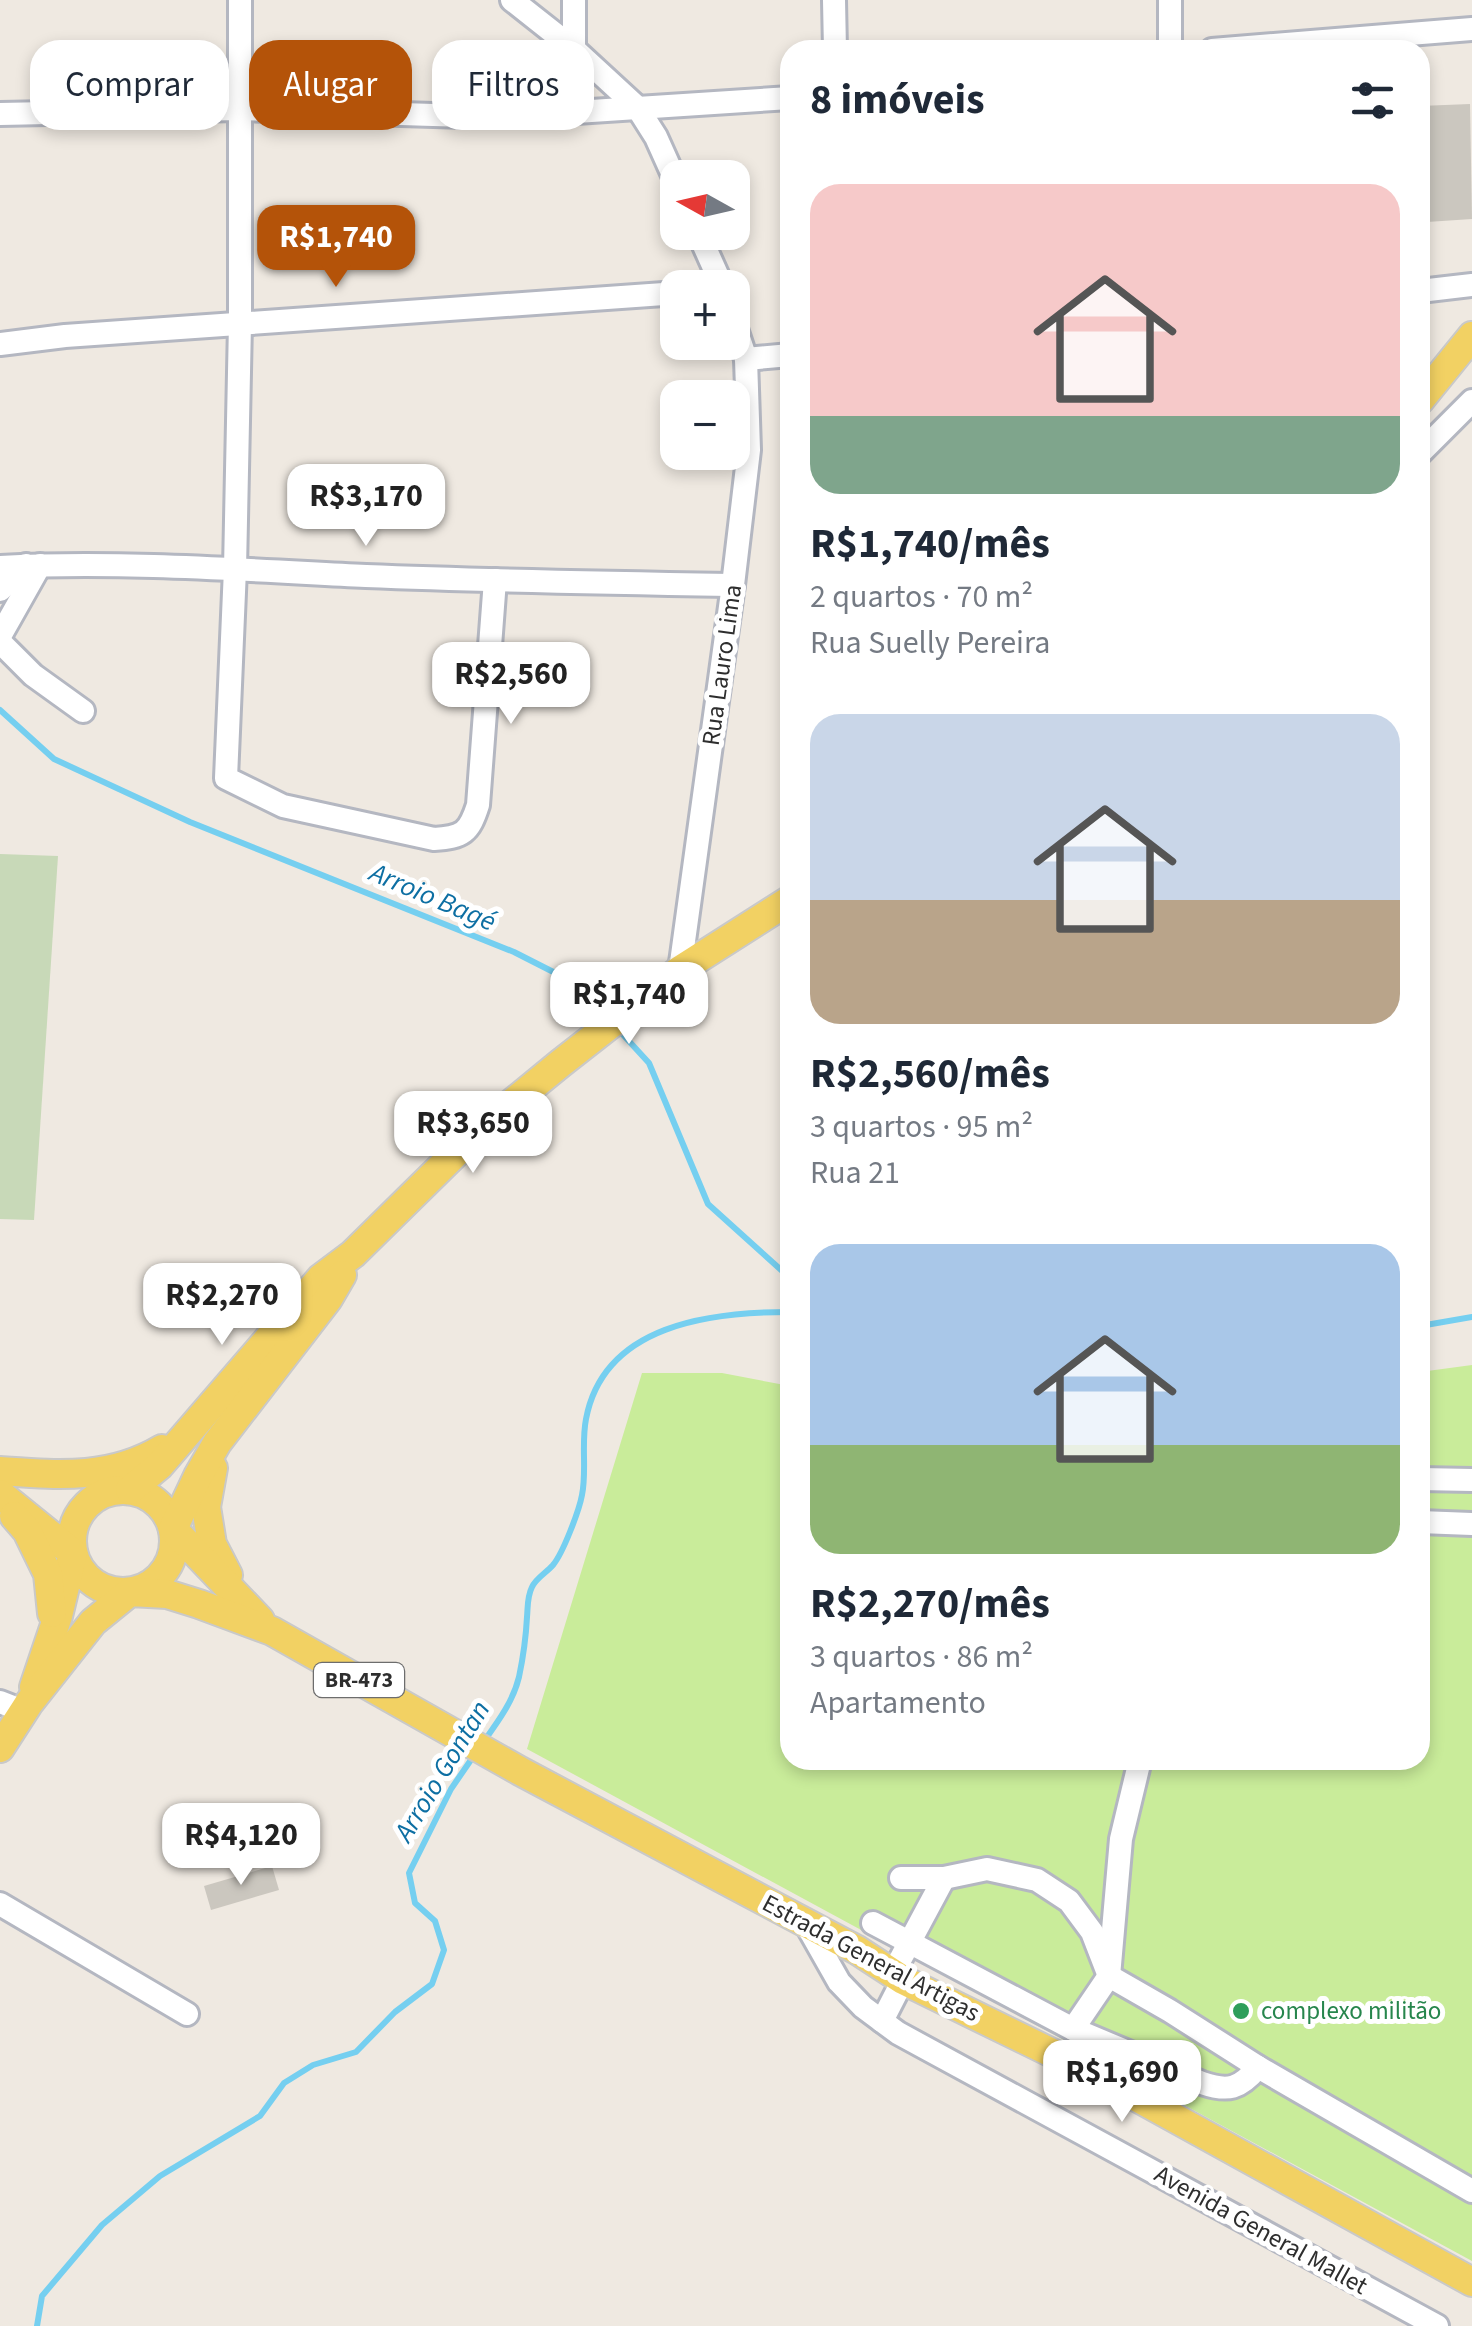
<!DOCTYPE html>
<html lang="pt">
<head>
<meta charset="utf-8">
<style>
  :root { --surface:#fff; --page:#f2f2f3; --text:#1f2937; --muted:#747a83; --accent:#b45309 }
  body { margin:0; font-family:"Source Sans 3",sans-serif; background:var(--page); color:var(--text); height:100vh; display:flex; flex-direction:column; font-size:38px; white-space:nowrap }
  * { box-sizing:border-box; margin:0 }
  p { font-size:32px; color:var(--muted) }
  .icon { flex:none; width:55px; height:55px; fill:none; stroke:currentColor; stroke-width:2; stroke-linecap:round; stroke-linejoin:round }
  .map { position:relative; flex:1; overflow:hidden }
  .drawer { position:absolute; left:780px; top:40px; width:650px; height:1730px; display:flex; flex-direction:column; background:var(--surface); border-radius:30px; box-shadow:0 5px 15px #0003 }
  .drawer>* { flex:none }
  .hud { position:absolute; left:30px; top:40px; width:600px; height:90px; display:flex; gap:20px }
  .needle { width:65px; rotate:278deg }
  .controls { position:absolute; left:660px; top:160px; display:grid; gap:20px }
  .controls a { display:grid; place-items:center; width:90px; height:90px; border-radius:20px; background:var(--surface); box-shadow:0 5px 15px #0003; font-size:50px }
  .price { position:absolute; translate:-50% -85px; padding:0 22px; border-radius:20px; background:#fff; color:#222; font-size:32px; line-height:65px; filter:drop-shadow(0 2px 5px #0008) }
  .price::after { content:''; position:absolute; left:50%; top:60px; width:30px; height:22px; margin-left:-15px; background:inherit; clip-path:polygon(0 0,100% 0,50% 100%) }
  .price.on { background:var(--accent); color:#fff }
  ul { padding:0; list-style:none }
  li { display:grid; align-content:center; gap:20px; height:530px; padding:0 30px }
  li span { display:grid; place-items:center; height:310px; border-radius:30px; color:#555 }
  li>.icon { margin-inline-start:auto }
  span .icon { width:180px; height:180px; fill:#fffc; stroke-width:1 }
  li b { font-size:42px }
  h2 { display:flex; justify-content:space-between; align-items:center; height:120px; padding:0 30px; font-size:42px }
  .chip { padding:0 35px; border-radius:30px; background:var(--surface); box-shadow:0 5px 15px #0003; font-size:35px; line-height:90px }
  .chip.on { background:var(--accent); color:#fff }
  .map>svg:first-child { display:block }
</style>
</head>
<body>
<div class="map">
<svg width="1472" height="2326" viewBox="0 0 1472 2326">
  <rect width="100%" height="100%" fill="#efe9e1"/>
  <polygon fill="#c8d9b8" points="0,854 58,856 34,1220 0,1219"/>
  <polygon fill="#c9ec9a" points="1472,1365 1472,2261 527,1749 642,1373 722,1373 790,1386 790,1760 1420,1760 1420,1372"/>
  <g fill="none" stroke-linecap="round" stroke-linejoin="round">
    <g stroke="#75cff0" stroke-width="6">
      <polyline points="0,710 54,759 190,822 514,952 575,983 608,1018"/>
      <polyline points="616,1027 649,1063 708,1204 790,1278"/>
      <polyline points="1420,1326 1472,1317"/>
      <path d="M482 1744C497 1723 513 1702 519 1677 523 1658 526 1636 527 1617 528 1606 527 1597 532 1587 536 1578 546 1573 553 1565 563 1553 579 1511 582 1495 587 1471 581 1444 586 1419 604 1324 711 1312 790 1312"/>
      <polyline points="37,2326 42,2296 102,2225 160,2176 260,2116 284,2083 313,2065 356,2052 395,2012 432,1984 444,1950 435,1921 415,1903 409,1873 451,1789 475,1754"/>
    </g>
  </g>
  <g fill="#cbc7bf">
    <polygon points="1470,104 1472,219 1427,222 1420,106"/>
    <polygon points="272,1866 279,1890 211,1910 204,1886"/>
  </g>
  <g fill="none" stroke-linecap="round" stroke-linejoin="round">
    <g stroke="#b4b7c1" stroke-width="28">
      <g id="minor">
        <path d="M240 0V323L235 569 226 778 283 806 434 839C463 837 469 833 478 805L495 580"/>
        <polyline points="512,0 574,49 637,107 656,137 678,186"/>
        <polyline points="834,0 835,50"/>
        <polyline points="1170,0 1170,50"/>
        <polyline points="574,49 574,0"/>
        <polyline points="1212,50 1472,29"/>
        <polyline points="0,114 239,109 466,116 576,112 790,98"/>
        <polyline points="698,232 723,288"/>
        <polyline points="1420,291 1472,285"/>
        <polyline points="0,344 65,336 678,293"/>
        <polyline points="746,359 790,355"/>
        <polyline points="1420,453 1472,401"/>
        <path d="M0 567C122 561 245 570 366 576 488 581 611 583 733 585"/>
        <polyline points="0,590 26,565"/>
        <polyline points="0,636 40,565"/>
        <polyline points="0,642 33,675 83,711"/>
        <polyline points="680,970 733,585 749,450 746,359 732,317"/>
        <polyline points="1420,1479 1472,1480"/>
        <polyline points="1420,1522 1472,1524"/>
        <polyline points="0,1702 23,1711"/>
        <polyline points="901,1878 944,1878 987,1869 1037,1880 1069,1901 1092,1932 1109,1976 1170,2011 1258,2067 1472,2191"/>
        <polyline points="0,1904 187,2014"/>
        <polyline points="805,1922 839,1982 863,2007 898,2033 1437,2326"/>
        <path d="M873 1923 1073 2029 1202 2083C1228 2092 1240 2089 1258 2067"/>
        <polyline points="893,1973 944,1878"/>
        <polyline points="882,2021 903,1980"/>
        <polyline points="1073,2029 1109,1976 1121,1839 1140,1760"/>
      </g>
    </g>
    <g stroke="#c9c9c9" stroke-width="32">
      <g id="major">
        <polyline points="1420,400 1472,336"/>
        <polyline points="213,1468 206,1507 212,1544 228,1575"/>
        <path d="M0 1471C58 1475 110 1480 162 1449"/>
        <circle cx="123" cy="1541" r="51"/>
        <polyline points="130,1490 159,1466 321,1278 353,1254 479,1130 561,1063 680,970 790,900"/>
        <polyline points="0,1494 73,1553 58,1616 34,1687"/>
        <polyline points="14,1516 27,1531 48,1574 52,1613"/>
        <polyline points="260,1620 173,1529 198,1476 217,1443 328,1299 342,1275"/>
        <polyline points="0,1748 29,1703 93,1622 130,1592 167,1594 199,1604 272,1631 520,1771 857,1950 903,1980 1093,2073 1472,2282"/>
      </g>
    </g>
    <use href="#minor" stroke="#fff" stroke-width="22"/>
    <use href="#major" stroke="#f2d163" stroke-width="28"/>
  </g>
  <circle fill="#2e9e5b" stroke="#fff" stroke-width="4" cx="1241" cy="2011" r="10"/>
  <g text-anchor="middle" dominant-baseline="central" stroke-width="10" stroke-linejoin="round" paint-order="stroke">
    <rect fill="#fff" stroke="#6d6d6d" stroke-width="2.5" x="314" y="1663" width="90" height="34" rx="8"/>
    <g font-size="22" font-weight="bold" fill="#2e2e2e">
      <text x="359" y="1680">BR-473</text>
    </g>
    <g font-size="25" fill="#2e2e2e" stroke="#fff">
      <text transform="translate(722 665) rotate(-82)">Rua Lauro Lima</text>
      <text transform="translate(871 1958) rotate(28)">Estrada General Artigas</text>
      <text transform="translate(1261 2230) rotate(29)">Avenida General Mallet</text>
    </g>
    <g font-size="25" fill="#27864d" stroke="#fff" text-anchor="start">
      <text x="1261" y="2011">complexo militão</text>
    </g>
    <g font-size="28" font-style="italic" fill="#0d6fa3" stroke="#fff">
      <text transform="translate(433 897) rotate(23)">Arroio Bagé</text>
      <text transform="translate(442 1771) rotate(-59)">Arroio Gontan</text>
    </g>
  </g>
</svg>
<div class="controls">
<a><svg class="needle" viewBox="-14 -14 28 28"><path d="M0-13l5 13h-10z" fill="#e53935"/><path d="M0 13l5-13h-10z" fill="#747a83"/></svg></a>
<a>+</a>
<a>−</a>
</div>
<b class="price on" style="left:336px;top:290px">R$1,740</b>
<b class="price" style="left:366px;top:549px">R$3,170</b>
<b class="price" style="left:511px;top:727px">R$2,560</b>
<b class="price" style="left:629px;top:1047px">R$1,740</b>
<b class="price" style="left:473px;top:1176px">R$3,650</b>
<b class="price" style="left:222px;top:1348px">R$2,270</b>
<b class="price" style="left:241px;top:1888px">R$4,120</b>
<b class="price" style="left:1122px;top:2125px">R$1,690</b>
<div class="hud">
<a class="chip">Comprar</a>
<a class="chip on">Alugar</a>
<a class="chip">Filtros</a>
</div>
<section class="drawer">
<h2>8 imóveis<svg class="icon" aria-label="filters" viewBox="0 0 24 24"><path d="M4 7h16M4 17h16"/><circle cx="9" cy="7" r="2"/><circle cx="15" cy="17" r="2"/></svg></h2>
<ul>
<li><span style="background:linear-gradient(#f6c9c9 75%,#7fa58c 0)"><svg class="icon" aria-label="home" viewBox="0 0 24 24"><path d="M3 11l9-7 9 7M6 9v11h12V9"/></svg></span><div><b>R$1,740/mês</b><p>2 quartos · 70 m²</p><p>Rua Suelly Pereira</p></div></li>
<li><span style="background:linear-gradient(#c9d6e8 60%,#b9a48a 0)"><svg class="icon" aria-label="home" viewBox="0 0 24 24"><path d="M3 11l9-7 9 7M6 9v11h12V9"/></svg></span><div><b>R$2,560/mês</b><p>3 quartos · 95 m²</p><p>Rua 21</p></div></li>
<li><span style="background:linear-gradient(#a9c7e8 65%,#8fb573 0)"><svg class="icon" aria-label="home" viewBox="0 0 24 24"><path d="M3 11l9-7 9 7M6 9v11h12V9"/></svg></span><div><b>R$2,270/mês</b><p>3 quartos · 86 m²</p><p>Apartamento</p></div></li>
</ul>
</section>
</div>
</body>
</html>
